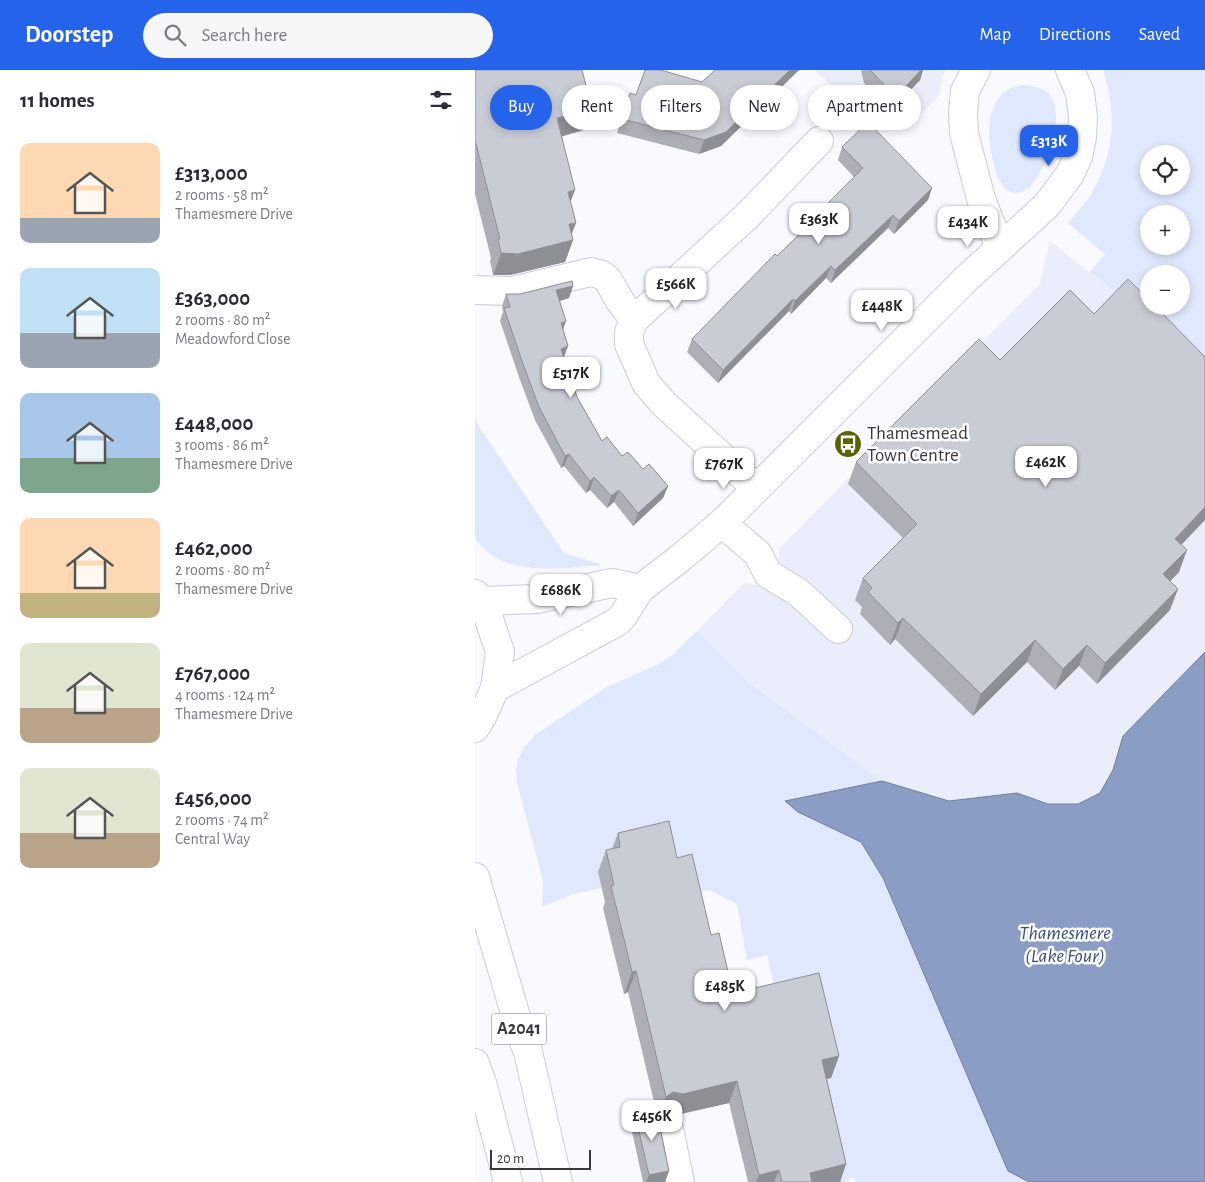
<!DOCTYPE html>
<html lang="en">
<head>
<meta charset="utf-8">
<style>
  :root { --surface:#fff; --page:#f7f7f7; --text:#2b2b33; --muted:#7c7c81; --accent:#2563eb }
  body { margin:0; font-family:"Alegreya Sans",sans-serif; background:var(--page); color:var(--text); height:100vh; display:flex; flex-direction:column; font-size:19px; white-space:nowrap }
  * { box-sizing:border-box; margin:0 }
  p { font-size:16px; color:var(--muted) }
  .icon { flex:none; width:28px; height:28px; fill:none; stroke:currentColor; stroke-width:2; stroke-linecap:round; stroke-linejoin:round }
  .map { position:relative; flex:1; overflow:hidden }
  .side { display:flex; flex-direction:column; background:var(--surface); width:475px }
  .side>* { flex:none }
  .guide { position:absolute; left:15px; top:15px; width:475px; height:45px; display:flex; gap:10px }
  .fabs { position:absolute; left:665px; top:75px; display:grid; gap:10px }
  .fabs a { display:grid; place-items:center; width:50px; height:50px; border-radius:50%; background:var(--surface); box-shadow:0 2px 8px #0003; font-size:25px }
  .scale { position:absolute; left:15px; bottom:12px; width:101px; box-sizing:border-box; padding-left:5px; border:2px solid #38393d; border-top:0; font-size:14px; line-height:18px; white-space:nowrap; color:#38393d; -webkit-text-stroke:4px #fff; paint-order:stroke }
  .price { position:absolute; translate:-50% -42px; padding:0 11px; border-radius:10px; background:#fff; color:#222; font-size:16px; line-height:32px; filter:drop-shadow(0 1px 2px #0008) }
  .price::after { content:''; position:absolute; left:50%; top:30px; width:15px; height:11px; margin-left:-8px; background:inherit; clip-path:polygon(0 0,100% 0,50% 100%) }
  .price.selected { background:var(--accent); color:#fff }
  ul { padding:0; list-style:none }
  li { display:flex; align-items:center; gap:15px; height:125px; padding:0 20px }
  li span { display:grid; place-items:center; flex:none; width:140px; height:100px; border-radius:10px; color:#555 }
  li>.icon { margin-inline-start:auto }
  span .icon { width:60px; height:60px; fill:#fffc; stroke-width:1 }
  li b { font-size:21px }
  h2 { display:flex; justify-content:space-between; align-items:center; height:60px; padding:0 20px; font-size:21px }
  .pill { padding:0 18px; border-radius:22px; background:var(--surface); box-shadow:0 2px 8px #0003; font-size:18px; line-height:45px }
  .pill.selected { background:var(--accent); color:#fff }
  header { display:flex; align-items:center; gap:30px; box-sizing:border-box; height:70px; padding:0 25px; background:var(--accent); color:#fff }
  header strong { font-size:24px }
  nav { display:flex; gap:28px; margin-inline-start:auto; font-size:18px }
  .search { width:350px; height:45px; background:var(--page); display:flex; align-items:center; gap:12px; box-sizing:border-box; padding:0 18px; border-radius:28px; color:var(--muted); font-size:19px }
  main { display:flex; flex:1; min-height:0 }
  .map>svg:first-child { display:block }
</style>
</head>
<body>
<header>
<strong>Doorstep</strong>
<div class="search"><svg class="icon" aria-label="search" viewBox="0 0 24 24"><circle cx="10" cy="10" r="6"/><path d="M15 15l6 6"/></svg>Search here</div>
<nav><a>Map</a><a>Directions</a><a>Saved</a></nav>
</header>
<main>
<section class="side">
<h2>11 homes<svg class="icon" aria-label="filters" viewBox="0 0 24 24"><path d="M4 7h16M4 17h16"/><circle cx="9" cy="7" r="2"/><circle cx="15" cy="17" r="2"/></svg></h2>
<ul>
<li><span style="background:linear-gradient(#ffd9b3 75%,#9aa5b1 0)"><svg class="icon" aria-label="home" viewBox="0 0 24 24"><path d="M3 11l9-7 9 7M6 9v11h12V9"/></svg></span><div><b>£313,000</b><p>2 rooms · 58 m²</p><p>Thamesmere Drive</p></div></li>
<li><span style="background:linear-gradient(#bfe0f5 65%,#9aa5b1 0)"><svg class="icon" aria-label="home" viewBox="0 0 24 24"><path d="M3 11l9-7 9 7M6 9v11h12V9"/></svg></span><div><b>£363,000</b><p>2 rooms · 80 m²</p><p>Meadowford Close</p></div></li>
<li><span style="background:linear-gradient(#a9c7e8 65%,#7fa58c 0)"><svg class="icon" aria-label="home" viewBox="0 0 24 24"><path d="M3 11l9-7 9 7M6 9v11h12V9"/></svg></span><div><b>£448,000</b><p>3 rooms · 86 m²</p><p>Thamesmere Drive</p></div></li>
<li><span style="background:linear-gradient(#ffd9b3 75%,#c2b280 0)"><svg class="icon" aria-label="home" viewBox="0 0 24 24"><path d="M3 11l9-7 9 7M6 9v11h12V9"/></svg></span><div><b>£462,000</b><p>2 rooms · 80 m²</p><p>Thamesmere Drive</p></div></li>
<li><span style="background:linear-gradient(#dfe7d0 65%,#b9a48a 0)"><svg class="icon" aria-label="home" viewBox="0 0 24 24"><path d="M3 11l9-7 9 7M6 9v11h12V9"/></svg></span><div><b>£767,000</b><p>4 rooms · 124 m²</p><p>Thamesmere Drive</p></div></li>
<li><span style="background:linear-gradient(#dfe7d0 65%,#b9a48a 0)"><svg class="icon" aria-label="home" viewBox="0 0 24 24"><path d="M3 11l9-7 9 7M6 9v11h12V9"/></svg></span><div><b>£456,000</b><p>2 rooms · 74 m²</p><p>Central Way</p></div></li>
</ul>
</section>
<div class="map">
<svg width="730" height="1112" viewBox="0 0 730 1112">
  <rect width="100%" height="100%" fill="#f8faff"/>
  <g fill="#e9eefa">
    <polygon points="340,0 471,0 468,5 464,25 447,43 399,57"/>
    <polygon points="575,171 730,294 730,582 648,666 638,700 625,723 603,734 573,734 542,723 474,731 407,711 273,612 222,561 269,513 284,515 304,494 304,479 565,213"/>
  </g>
  <g fill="#e0e8fd" fill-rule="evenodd">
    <path d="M628 0H730V294L615 202 630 184 593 153C601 143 611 133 617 123 640 83 642 43 628 0ZM674 84H706V116H674ZM674 144H706V176H674ZM674 204H706V236H674Z"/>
    <path d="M548 15C557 16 567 17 573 23 593 44 571 99 555 117 552 119 548 121 545 123 542 123 536 123 533 121 517 112 511 60 516 44 518 39 521 31 525 27 530 19 539 16 548 15Z"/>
    <path d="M0 348 5 358 89 483 128 495C84 498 31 509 0 469Z"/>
    <polygon points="222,561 273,612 407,711 310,731 324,742 386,772 408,808 533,1101 554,1112 381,1112 378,1107 370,1112 362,1112 339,1012 356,1008 303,933 292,885 272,890 262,834 234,820 213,824 127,818 98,824 67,837 68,811 42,712 41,700 43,689 47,680 60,665 132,617 182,595 196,586"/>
  </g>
  <polygon fill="#8b9cc5" stroke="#727e9c" points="730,582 730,1112 554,1112 533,1101 408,808 386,772 323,742 310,731 407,711 474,731 542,723 573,734 603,734 625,723 638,700 648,666"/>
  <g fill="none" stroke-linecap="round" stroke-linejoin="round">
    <g stroke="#cacdd5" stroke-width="30">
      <g id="minor">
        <polyline points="501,0 490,21 488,42 489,63 506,129 525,178"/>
        <polyline points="0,220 37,221 116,202 127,205 133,210 145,231 159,250"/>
        <polyline points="281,418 188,333 171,313 154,274 154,262 159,250 273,145 344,71"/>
        <polyline points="247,453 283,484 293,504 323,522 363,559"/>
        <polyline points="8,531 62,529 137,513 165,519"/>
        <polyline points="20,618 142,552 148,546 165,519 204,489 247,453 490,210 572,135 584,119 595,104 603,87 607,67 608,46 605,23 595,0"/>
        <polyline points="194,1059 205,1112"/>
      </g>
    </g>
    <g stroke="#cacdd5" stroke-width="30">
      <g id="major">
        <polyline points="0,524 8,531 25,582 20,618 7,647 0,658"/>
        <polyline points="0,807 47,967 53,982 83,1112"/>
        <polyline points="0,993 8,1016 33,1112"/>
      </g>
    </g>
    <use href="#minor" stroke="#fff" stroke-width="28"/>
    <use href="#major" stroke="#fff" stroke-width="28"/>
  </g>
  <g fill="#acafb6">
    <polygon points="0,0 109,60 87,66 96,133 101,153 96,165 98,170 90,192 35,205 18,205 15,191 16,188 0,124"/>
    <polygon points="240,0 324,0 246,76 224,84 142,63 155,23 161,25 227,12"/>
    <polygon points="386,0 448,0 445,10 416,41 389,13"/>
    <polygon points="367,77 453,130 419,164 413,158 356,213 351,208 316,244 314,241 243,313 212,282 217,269 350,139 352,134 379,107 363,90"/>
    <polygon points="98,216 94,228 85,231 88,259 93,276 89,287 102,327 127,371 147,386 168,399 193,416 188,428 158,456 139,432 132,438 115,420 111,423 89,396 86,398 60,350 44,307 25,251 28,242 27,236 31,224 45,224"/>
    <polygon points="619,244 707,475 704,502 695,511 695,540 622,614 604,596 580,620 552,592 498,646 420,569 415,575 385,544 387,537 380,530 388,508 428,468 373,414 381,392 525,290"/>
    <polygon points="143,763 202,788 236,865 258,923 364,986 356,1008 352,1009 371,1094 365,1112 273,1112 254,1033 201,1045 190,1044 184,1048 194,1101 190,1112 168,1112 156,1057 160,1044 181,1040 153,922 149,924 128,838 130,832 123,802 131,780 137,779"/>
  </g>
  <g fill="#8c8f94">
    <polygon points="315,0 324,0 246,76 224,84 229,70"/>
    <polygon points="446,0 448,0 445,10 416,41 421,27"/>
    <polygon points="117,39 109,60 74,70 82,48"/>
    <polygon points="457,118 453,130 419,164 424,151"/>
    <polygon points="100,120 92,141 93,122"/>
    <polygon points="418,145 413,158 356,213 360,200"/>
    <polygon points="101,153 94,171 98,170 90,192 35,205 18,205 26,183 94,154"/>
    <polygon points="356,196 351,208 316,244 320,231"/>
    <polygon points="98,216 94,228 77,233 81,220"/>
    <polygon points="318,229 314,241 243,313 248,300"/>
    <polygon points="91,251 87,263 86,253"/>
    <polygon points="93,276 88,289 86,279"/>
    <polygon points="94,384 89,396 86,398 90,386"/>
    <polygon points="119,407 115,420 111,423 115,411"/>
    <polygon points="193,416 188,428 158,456 163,443"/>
    <polygon points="144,420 139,432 132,438 136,426"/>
    <polygon points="730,437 730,450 692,490 700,469"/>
    <polygon points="712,480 704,502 681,526 688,504"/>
    <polygon points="703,519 695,540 622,614 630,593"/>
    <polygon points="428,548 420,569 415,575 423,553"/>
    <polygon points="560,570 552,592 498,646 506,624"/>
    <polygon points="612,575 604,596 580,620 588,599"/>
    <polygon points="161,901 153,922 149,924 157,902"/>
    <polygon points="364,986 356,1008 339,1012 347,990"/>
    <polygon points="262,1011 254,1033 201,1045 190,1044 183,1048 191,1027 198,1022"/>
    <polygon points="371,1094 365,1112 331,1112 335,1103"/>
    <polygon points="304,1100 299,1112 281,1112 284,1105"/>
    <polygon points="194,1101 190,1112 171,1112 174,1105"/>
  </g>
  <g fill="#c8ccd4" stroke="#8c8f94">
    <polygon points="0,0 107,0 117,39 82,48 100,120 93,122 101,153 94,154 98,170 43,184 26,183 23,169 25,169 1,74 0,74"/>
    <polygon points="170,0 186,0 227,12 240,0 315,0 251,62 229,70 147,49 155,23 161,25"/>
    <polygon points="395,0 446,0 421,27"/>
    <polygon points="393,52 457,118 424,151 418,145 360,200 356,196 320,231 318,229 248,300 217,269 300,184 302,186 354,136 352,134 388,98 367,77"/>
    <polygon points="653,209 674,230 674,236 680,236 730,287 730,437 700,469 712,480 688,504 703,519 630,593 612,575 588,599 560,570 506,624 428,548 423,553 393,522 397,518 388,508 442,454 381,392 504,269 525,290 595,220 619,244"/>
    <polygon points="97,211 98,216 81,220 91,251 86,253 93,276 86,279 102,327 127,371 132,367 147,386 153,382 168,399 174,394 193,416 163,443 144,420 136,426 119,407 115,411 94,384 90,386 64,337 48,294 29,238 35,237 31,224 45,224"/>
    <polygon points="194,751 202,788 217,784 236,865 244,863 258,923 344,903 364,986 347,990 371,1094 335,1103 337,1112 307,1112 304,1100 284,1105 262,1011 208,1024 198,1022 191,1027 161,901 157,902 136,816 139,815 131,780 145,777 143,763"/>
    <polygon points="185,1039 183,1049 194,1101 174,1105 160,1044"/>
  </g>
  <defs>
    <g id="bus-disc" transform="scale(1.4375)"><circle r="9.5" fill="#576201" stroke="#fff"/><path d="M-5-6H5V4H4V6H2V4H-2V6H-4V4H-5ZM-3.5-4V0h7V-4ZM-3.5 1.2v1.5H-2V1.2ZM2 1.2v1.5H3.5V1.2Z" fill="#fff"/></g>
  </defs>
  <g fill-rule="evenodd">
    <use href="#bus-disc" x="373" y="374"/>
  </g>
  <g text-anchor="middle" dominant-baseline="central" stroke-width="5" stroke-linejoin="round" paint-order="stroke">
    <rect fill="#fff" stroke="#747477" stroke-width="1" x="16.5" y="943.5" width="55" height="31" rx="4"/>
    <g font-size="18" font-weight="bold" fill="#38393d">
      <text x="44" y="959">A2041</text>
    </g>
    <g font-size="19" fill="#38393d" stroke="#fff" text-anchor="start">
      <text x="392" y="363">Thamesmead<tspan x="392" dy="22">Town Centre</tspan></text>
    </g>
    <g font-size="20" font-style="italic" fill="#394d83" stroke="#fff">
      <text x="590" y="863">Thamesmere<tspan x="590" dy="23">(Lake Four)</tspan></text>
    </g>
  </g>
</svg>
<div class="fabs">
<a><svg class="icon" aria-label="locate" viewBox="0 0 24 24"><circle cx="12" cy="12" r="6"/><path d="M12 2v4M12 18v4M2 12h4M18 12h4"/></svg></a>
<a>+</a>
<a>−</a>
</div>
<div class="scale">20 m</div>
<b class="price selected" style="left:574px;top:97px">£313K</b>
<b class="price" style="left:344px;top:175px">£363K</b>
<b class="price" style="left:493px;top:178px">£434K</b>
<b class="price" style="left:201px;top:240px">£566K</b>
<b class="price" style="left:407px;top:262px">£448K</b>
<b class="price" style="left:96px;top:329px">£517K</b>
<b class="price" style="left:571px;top:418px">£462K</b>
<b class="price" style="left:249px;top:420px">£767K</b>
<b class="price" style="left:86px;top:546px">£686K</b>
<b class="price" style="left:250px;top:942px">£485K</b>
<b class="price" style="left:177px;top:1072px">£456K</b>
<div class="guide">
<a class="pill selected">Buy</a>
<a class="pill">Rent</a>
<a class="pill">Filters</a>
<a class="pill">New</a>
<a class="pill">Apartment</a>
</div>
</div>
</main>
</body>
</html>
